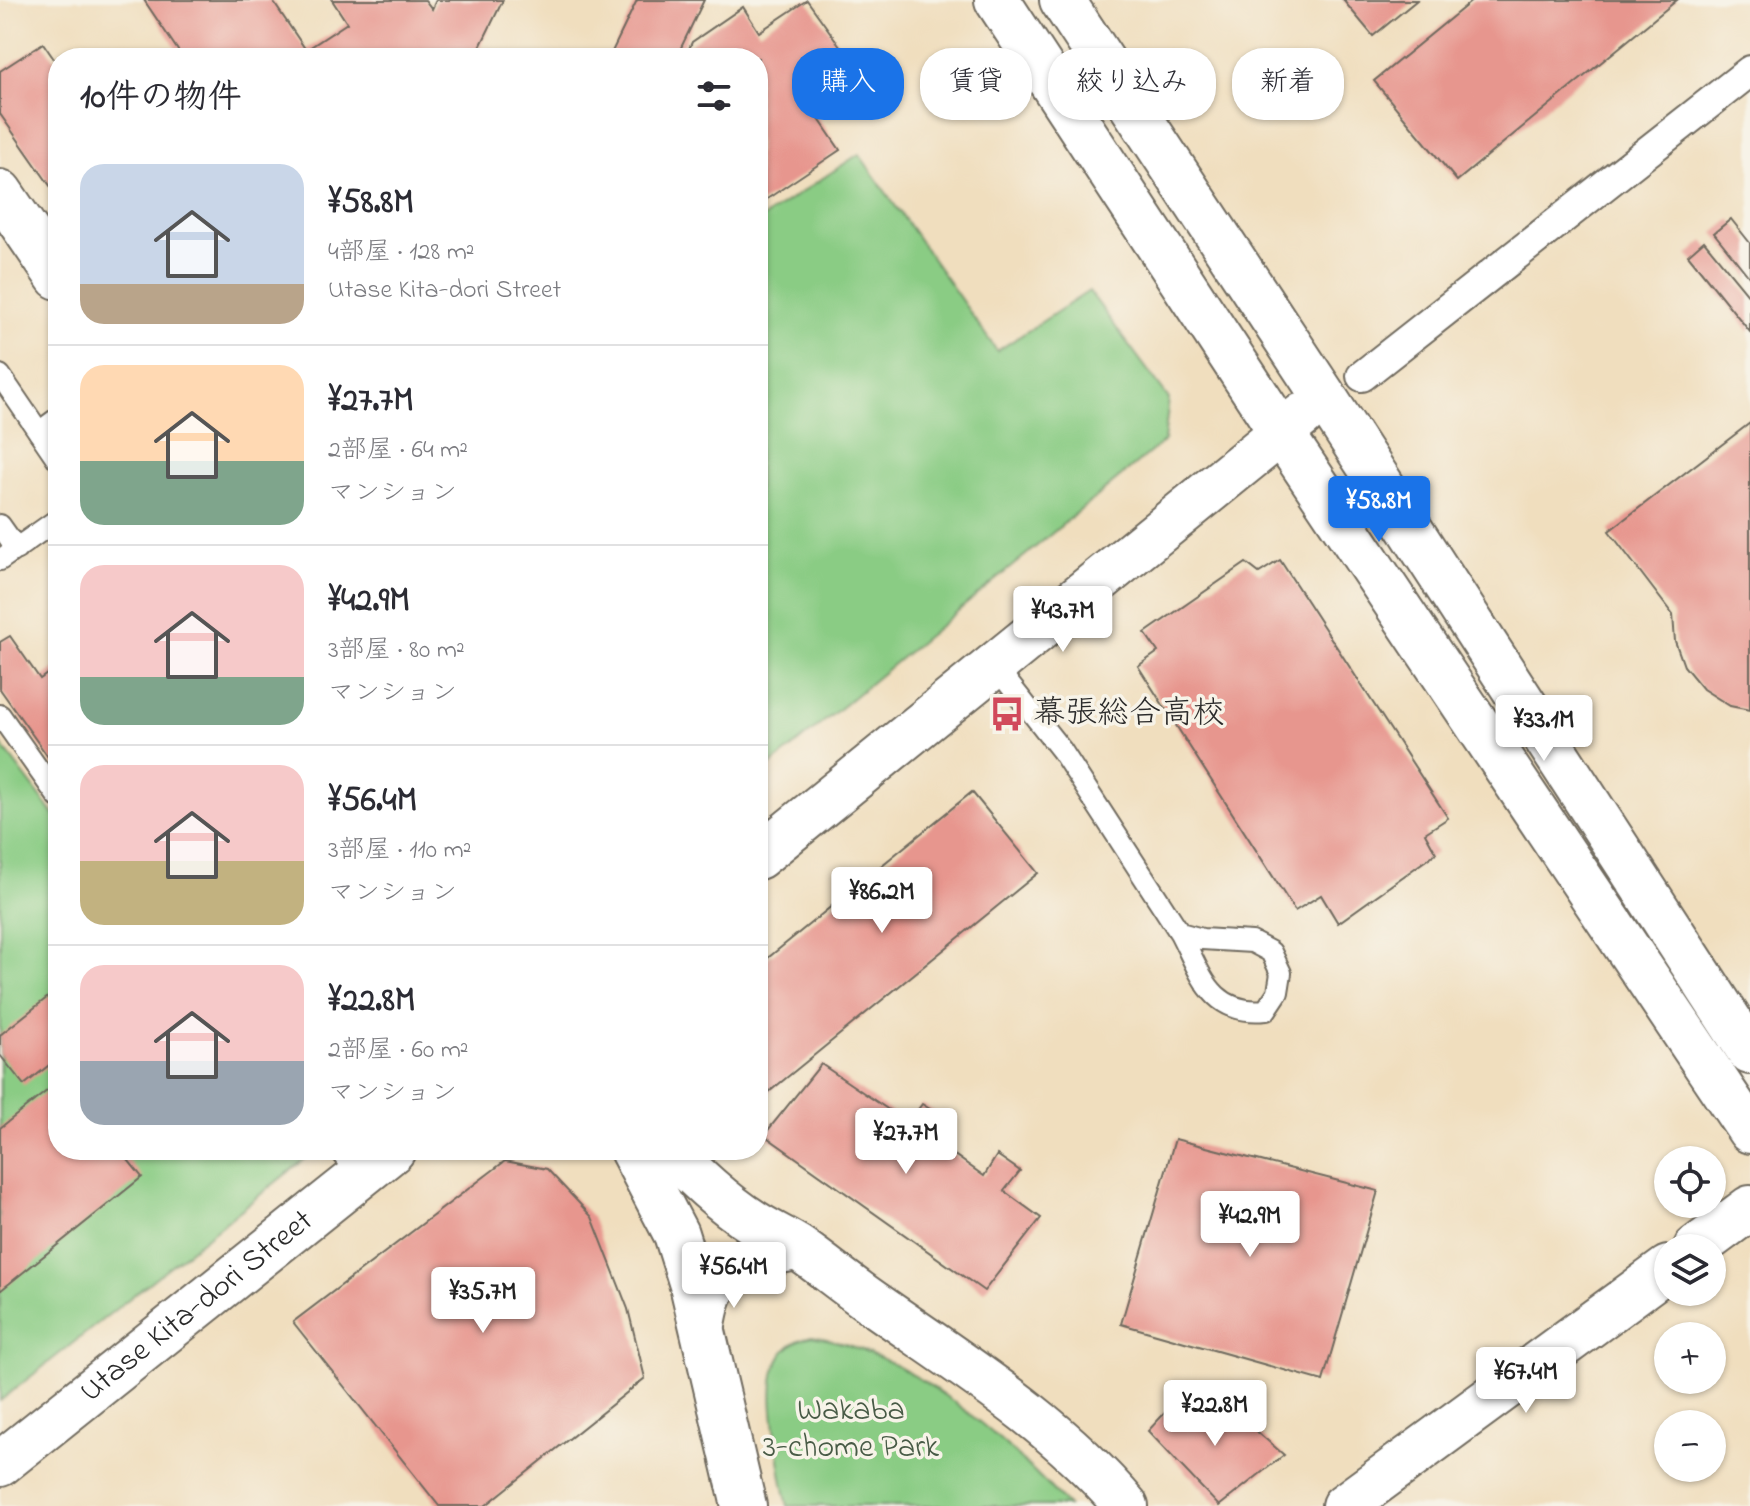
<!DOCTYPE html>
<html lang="ja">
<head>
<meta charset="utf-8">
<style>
  :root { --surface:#fff; --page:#f7f7f7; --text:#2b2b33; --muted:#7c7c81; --line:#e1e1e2; --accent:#1a73e8 }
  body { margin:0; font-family:"Indie Flower","Klee One",sans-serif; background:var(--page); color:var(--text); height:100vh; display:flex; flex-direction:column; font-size:30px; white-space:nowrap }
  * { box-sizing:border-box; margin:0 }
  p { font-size:26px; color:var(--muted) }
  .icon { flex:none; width:44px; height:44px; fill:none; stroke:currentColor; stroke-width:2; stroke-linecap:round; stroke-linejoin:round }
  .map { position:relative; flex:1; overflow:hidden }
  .drawer { position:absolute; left:48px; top:48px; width:720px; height:1112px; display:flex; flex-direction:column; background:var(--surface); border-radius:32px; box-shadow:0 2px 6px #0004 }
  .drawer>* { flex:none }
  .top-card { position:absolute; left:792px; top:48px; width:760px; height:72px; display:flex; gap:16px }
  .tools { position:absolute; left:1654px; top:1146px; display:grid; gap:16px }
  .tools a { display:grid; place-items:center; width:72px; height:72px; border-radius:50%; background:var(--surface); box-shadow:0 2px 6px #0004; font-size:40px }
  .price { position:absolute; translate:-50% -68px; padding:0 18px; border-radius:8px; background:#fff; color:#222; font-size:26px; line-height:52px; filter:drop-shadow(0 2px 4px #0008) }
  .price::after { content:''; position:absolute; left:50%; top:48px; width:24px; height:18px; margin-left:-12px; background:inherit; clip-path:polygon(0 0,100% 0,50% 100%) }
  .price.on { background:var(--accent); color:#fff }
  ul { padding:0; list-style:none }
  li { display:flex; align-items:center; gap:24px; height:200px; padding:0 32px }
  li+li { border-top:2px solid var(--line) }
  li span { display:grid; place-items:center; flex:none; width:224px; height:160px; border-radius:24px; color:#555 }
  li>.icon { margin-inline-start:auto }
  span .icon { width:96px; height:96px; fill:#fffc; stroke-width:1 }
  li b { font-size:34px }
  h2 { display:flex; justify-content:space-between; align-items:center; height:96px; padding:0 32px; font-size:34px }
  .chip { padding:0 28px; border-radius:32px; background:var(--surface); box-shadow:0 2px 6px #0004; font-size:28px; line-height:72px }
  .chip.on { background:var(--accent); color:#fff }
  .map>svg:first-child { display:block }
</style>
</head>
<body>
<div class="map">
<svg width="1750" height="1506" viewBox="0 0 1750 1506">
  <rect width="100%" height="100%" fill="#f7f3e8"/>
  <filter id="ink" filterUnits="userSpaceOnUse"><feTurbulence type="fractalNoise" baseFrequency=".0125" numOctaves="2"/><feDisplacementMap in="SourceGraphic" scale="16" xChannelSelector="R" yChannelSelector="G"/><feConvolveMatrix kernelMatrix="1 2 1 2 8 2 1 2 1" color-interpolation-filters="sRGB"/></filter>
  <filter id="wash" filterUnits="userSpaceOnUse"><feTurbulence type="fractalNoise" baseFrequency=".006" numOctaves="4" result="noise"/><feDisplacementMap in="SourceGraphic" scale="32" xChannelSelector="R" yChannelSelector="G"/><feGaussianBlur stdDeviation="1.8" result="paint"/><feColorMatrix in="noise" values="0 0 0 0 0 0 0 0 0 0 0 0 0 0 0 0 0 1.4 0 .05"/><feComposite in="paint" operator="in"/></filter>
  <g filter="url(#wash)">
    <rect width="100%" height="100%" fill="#f0debe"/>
    <g fill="#8acc84" stroke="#5a7c58" stroke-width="2">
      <polygon points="859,154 997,351 1089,291 1169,399 1164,441 758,776 758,221"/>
      <polygon points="0,743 58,820 58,1150 306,1150 310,1155 0,1401"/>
      <path d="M812 1336C910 1352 1002 1436 1068 1506H788C782 1483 779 1461 776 1437 771 1399 763 1346 812 1336Z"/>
    </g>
    <g id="blocks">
      <g fill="#e7968e">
        <polygon points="144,0 272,0 306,50 347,23 332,0 425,0 432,9 436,0 503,0 478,51 493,58 183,58"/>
        <polygon points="637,0 704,0 676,58 642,58 631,53 628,58 609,58"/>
        <polygon points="807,0 853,64 804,97 840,150 758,205 758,58 685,58 692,42 743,7 759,32"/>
        <polygon points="1343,0 1417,0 1373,36"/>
        <polygon points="1473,0 1677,0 1457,181 1374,81"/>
        <polygon points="43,43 58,65 58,197 0,114 0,71"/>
        <polygon points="1731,219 1750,243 1750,278 1714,233"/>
        <polygon points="1704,241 1750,297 1750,332 1688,255"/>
        <polygon points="1750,423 1750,710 1730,706 1703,689 1684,666 1675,641 1673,615 1609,531"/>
        <polygon points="1280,560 1448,818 1425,833 1436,853 1338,923 1321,895 1295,911 1138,666 1158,652 1145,633 1246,563 1259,573"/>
        <polygon points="10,636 40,679 58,666 58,771 0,689 0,642"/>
        <polygon points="972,792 1038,873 758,1101 758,966"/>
        <polygon points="58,989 58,1058 24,1085 0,1055 0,1035"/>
        <polygon points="821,1064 908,1123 922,1104 938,1114 925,1134 984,1176 997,1155 1020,1171 1004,1191 1041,1218 984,1291 764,1135"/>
        <polygon points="58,1082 58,1150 120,1150 142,1177 0,1291 0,1128"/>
        <polygon points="1175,1139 1378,1191 1323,1381 1121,1324"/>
        <polygon points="505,1161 547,1169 592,1217 628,1309 645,1378 485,1506 439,1506 293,1322"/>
        <polygon points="1172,1405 1231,1409 1284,1455 1219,1506 1148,1431"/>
      </g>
    </g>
  </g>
  <g filter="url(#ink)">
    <use href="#blocks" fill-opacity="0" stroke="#706a5e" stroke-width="2"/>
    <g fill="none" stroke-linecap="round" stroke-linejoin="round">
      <g stroke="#706a5e" stroke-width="24">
        <g id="service">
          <polyline points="0,375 58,460"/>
          <polyline points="39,432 58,418"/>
          <polyline points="0,525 17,549"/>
          <polyline points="0,560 58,519"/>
          <path d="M994 665 1062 751 1180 933 1202 939 1252 942 1271 952 1281 973 1278 992 1266 1010C1210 1016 1201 973 1180 933"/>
          <polyline points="0,715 58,797"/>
          <polyline points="340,1150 360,1176"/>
        </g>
      </g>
      <g stroke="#706a5e" stroke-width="34">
        <polyline id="pedestrian" points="1362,376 1750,71"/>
      </g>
      <g stroke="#706a5e" stroke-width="48">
        <g id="tertiary">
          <polyline points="997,0 1281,432 1750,1131"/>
          <polyline points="1062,0 1325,398 1750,1052"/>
          <polyline points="0,192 58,277"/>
          <polyline points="758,857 1303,415"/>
          <polyline points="632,1150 676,1234 692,1285 744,1506"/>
          <path d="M669 1150C695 1176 722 1202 753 1222 768 1232 785 1239 800 1249 827 1268 852 1289 879 1307 965 1367 1058 1425 1126 1506"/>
          <polyline points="1696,1248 1750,1208"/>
          <path d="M703 1324C705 1314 707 1302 711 1293 726 1259 766 1253 798 1248"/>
          <path id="s1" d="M0 1464 393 1150"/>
          <polyline points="1344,1506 1668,1268"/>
        </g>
      </g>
      <use href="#service" stroke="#fff" stroke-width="20"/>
      <use href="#pedestrian" stroke="#fff" stroke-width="30"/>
      <use href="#tertiary" stroke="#fff" stroke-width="44"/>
    </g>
  </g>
  <defs>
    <g id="bus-bare" transform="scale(2.76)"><path d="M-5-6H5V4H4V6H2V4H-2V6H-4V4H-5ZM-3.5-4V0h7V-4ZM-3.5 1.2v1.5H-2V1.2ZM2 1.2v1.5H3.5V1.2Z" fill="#d1495b" stroke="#f7f3e8" stroke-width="2.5" paint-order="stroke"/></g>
  </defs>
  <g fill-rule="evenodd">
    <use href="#bus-bare" x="1007" y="714"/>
  </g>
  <g text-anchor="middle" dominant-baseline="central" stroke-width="7" stroke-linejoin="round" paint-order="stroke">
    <g font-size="32" fill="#2b2b2b" stroke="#f7f3e8" text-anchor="start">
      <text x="1033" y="714">幕張総合高校</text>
    </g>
    <g font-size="32" fill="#2b2b2b" stroke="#f7f3e8">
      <text stroke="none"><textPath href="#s1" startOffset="252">Utase Kita-dori Street</textPath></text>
    </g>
    <g font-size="32" fill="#485b46" stroke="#f7f3e8">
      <text x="851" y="1411">Wakaba<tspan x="851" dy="37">3-chome Park</tspan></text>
    </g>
  </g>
</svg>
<div class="tools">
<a><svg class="icon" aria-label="locate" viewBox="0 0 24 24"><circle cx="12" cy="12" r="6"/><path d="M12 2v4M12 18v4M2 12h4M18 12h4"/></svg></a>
<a><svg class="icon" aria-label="layers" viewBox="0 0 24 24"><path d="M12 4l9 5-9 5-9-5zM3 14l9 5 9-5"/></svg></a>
<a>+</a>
<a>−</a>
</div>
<b class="price on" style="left:1379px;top:544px">¥58.8M</b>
<b class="price" style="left:1063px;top:654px">¥43.7M</b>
<b class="price" style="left:1544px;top:763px">¥33.1M</b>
<b class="price" style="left:882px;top:935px">¥86.2M</b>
<b class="price" style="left:906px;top:1176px">¥27.7M</b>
<b class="price" style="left:1250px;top:1259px">¥42.9M</b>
<b class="price" style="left:734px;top:1310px">¥56.4M</b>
<b class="price" style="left:483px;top:1335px">¥35.7M</b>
<b class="price" style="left:1526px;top:1415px">¥67.4M</b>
<b class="price" style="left:1215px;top:1448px">¥22.8M</b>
<div class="top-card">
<a class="chip on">購入</a>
<a class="chip">賃貸</a>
<a class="chip">絞り込み</a>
<a class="chip">新着</a>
</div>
<section class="drawer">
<h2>10件の物件<svg class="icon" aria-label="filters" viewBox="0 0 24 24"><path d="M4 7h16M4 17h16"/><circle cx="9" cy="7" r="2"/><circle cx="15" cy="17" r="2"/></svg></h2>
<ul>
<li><span style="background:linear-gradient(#c9d6e8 75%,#b9a48a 0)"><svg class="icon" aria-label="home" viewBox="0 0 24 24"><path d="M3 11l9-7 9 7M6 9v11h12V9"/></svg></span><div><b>¥58.8M</b><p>4部屋 · 128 m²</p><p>Utase Kita-dori Street</p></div></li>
<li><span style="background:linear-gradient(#ffd9b3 60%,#7fa58c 0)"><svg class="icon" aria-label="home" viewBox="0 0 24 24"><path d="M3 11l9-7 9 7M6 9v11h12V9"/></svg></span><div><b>¥27.7M</b><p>2部屋 · 64 m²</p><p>マンション</p></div></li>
<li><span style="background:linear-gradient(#f6c9c9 70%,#7fa58c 0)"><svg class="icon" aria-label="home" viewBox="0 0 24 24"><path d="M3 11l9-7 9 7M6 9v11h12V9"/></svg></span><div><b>¥42.9M</b><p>3部屋 · 80 m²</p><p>マンション</p></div></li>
<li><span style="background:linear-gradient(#f6c9c9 60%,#c2b280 0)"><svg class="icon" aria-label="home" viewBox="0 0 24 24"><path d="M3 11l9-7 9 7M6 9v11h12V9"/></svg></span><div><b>¥56.4M</b><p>3部屋 · 110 m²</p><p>マンション</p></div></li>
<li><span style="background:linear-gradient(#f6c9c9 60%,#9aa5b1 0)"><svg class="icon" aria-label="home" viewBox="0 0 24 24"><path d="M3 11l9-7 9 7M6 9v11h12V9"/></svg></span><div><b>¥22.8M</b><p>2部屋 · 60 m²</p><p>マンション</p></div></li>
</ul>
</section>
</div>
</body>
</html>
